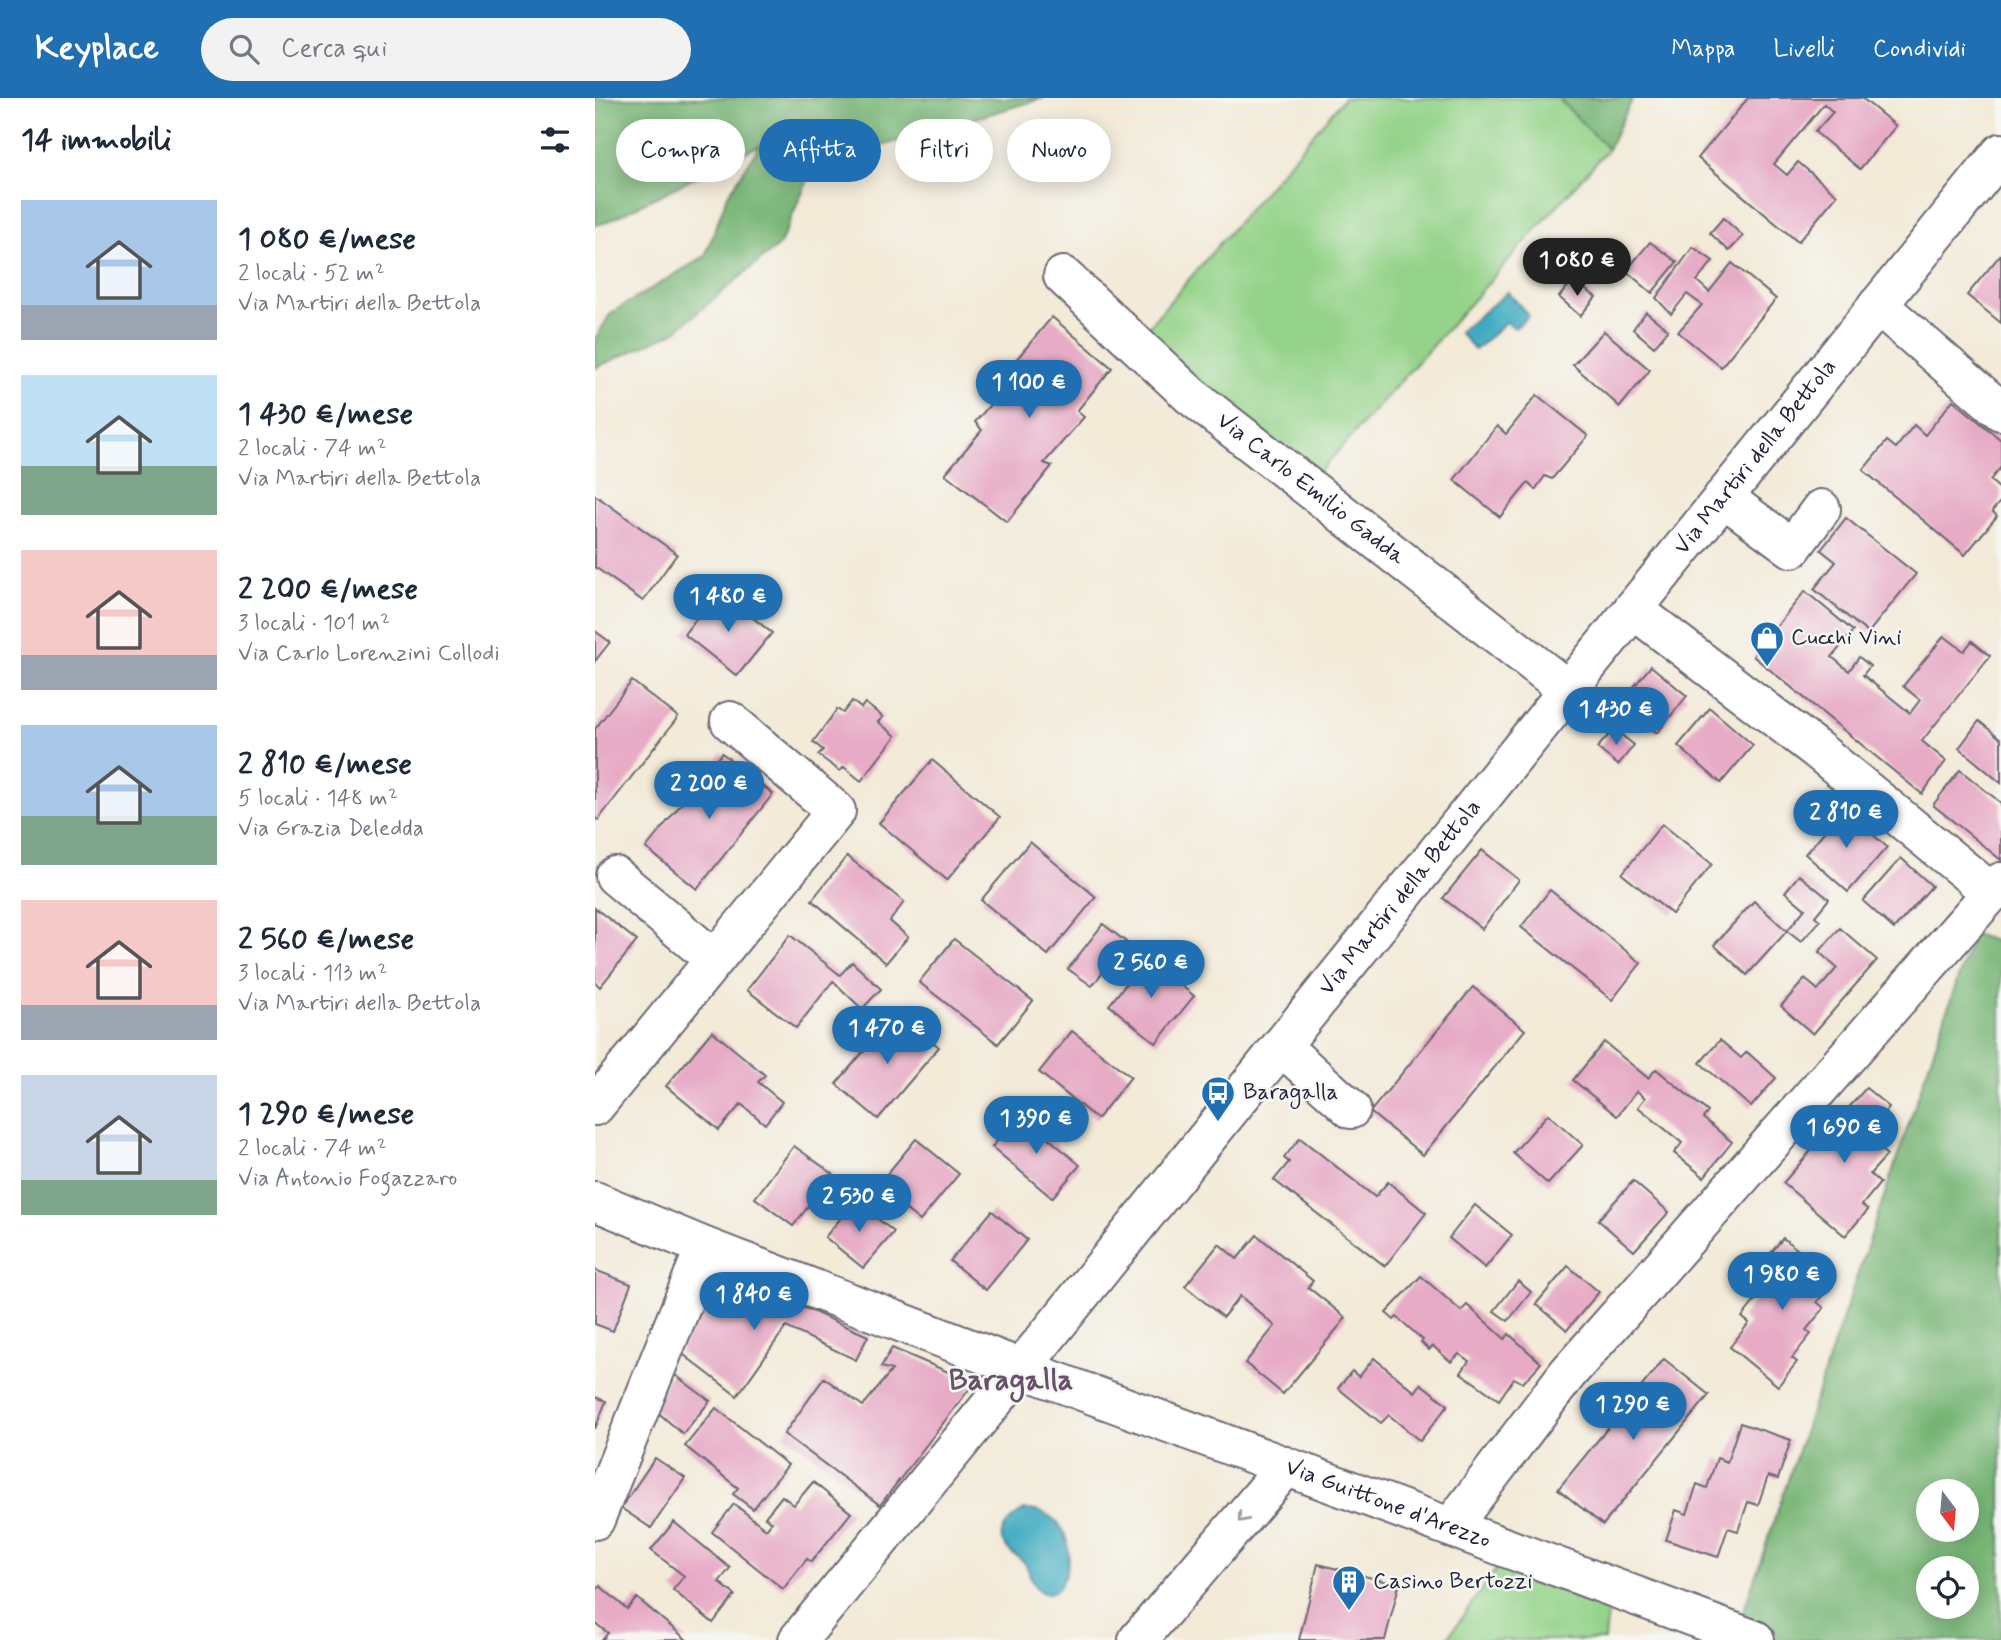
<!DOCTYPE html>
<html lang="it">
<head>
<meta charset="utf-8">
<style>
  :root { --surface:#fff; --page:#f2f2f3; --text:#1f2937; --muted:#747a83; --accent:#1f6fb2 }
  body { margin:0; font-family:Mynerve,sans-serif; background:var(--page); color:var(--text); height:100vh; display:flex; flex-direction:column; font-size:26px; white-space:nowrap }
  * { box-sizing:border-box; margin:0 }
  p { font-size:23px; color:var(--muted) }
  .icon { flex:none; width:38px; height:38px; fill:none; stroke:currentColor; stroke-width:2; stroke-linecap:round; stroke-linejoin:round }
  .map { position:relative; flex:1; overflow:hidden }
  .drawer { display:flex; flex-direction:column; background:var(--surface); width:595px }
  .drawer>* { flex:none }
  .banner { position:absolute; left:21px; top:21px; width:665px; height:63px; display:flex; gap:14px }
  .needle { width:46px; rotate:164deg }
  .tools { position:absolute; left:1321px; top:1381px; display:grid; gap:14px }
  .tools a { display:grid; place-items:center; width:63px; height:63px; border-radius:50%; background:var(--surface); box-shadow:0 4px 18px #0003; font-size:35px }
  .price { position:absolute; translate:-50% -60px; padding:0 16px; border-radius:24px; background:var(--accent); color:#fff; font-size:23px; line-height:46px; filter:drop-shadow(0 2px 4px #0008) }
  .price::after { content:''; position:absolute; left:50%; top:42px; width:21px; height:16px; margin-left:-10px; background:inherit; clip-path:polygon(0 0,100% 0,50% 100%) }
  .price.active { background:#222; color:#fff }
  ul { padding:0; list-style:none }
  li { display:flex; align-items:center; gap:21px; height:175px; padding:0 21px }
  li span { display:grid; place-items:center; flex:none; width:196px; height:140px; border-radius:0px; color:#555 }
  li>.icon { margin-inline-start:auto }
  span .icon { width:84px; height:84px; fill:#fffc; stroke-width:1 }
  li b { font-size:30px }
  h2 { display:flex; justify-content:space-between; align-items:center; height:84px; padding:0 21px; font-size:30px }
  .tag { padding:0 24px; border-radius:32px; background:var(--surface); box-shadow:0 4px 18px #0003; font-size:24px; line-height:63px }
  .tag.active { background:var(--accent); color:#fff }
  header { display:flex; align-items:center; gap:42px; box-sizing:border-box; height:98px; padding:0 35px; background:var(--accent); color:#fff }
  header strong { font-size:33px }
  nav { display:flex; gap:38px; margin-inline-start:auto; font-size:24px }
  .search { width:490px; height:63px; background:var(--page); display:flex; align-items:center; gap:18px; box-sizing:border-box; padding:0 24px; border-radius:38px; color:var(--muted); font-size:26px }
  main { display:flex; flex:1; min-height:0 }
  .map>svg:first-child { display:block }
</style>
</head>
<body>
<header>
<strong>Keyplace</strong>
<div class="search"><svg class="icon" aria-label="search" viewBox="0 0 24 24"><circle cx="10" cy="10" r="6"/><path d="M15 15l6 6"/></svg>Cerca qui</div>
<nav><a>Mappa</a><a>Livelli</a><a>Condividi</a></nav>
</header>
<main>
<section class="drawer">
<h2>14 immobili<svg class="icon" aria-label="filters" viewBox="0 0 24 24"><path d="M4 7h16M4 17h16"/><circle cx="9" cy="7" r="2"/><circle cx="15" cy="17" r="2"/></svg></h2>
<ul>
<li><span style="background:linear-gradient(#a9c7e8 75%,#9aa5b1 0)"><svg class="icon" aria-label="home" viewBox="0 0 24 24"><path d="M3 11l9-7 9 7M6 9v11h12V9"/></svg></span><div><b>1 080 €/mese</b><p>2 locali · 52 m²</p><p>Via Martiri della Bettola</p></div></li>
<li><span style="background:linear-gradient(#bfe0f5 65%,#7fa58c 0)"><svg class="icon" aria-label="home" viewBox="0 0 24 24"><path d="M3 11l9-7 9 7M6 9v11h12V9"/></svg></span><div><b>1 430 €/mese</b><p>2 locali · 74 m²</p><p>Via Martiri della Bettola</p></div></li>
<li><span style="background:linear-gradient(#f6c9c9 75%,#9aa5b1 0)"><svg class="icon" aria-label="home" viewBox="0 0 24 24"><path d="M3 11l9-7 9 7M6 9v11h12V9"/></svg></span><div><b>2 200 €/mese</b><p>3 locali · 101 m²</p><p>Via Carlo Lorenzini Collodi</p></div></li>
<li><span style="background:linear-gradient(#a9c7e8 65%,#7fa58c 0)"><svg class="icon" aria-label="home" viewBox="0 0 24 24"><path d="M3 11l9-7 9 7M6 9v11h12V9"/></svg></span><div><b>2 810 €/mese</b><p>5 locali · 148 m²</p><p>Via Grazia Deledda</p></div></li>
<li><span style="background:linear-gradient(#f6c9c9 75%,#9aa5b1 0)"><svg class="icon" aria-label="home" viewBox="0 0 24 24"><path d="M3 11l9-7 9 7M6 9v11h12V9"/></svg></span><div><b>2 560 €/mese</b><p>3 locali · 113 m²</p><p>Via Martiri della Bettola</p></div></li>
<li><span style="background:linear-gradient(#c9d6e8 75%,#7fa58c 0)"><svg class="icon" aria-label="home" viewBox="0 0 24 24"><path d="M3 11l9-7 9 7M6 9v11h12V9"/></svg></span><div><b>1 290 €/mese</b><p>2 locali · 74 m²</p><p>Via Antonio Fogazzaro</p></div></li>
</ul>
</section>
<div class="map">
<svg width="1406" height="1542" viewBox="0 0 1406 1542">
  <rect width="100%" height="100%" fill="#f6f6f2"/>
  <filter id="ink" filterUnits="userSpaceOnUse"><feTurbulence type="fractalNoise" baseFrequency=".0143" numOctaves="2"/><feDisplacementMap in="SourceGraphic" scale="14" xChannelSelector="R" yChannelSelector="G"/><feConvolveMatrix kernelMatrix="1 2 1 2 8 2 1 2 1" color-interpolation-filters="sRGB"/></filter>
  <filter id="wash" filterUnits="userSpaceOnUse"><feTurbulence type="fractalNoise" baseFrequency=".00686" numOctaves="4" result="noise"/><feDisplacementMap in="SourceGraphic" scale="28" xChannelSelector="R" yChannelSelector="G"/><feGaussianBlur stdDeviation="1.57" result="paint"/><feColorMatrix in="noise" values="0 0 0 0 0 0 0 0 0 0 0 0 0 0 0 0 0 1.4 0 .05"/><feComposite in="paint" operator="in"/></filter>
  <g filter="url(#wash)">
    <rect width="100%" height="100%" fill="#f3ead8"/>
    <g fill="#94d389" stroke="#5b7a62" stroke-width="2">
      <polygon points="749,0 963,0 1013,51 719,380 548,235"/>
      <polygon points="904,1467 1013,1510 1010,1542 851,1542"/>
    </g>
    <g fill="#77b575" stroke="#4c6c58" stroke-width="2" fill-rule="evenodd">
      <polygon points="0,0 449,0 219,68 185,146 78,235 0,270 0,241 16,215 110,158 132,99 165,47 9,125 0,127"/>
      <polygon points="963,0 1038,0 1013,51"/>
      <path d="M1378 836 1406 845V1542H1162L1141 1535ZM1334 1393H1372V1432H1334ZM1334 1470H1372V1508H1334Z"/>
    </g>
    <g fill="#41acc1" stroke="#32677e" stroke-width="2">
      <polygon points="913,194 934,218 920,230 911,224 880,252 864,234"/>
      <path d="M429 1412C466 1411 481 1445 470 1477 467 1483 465 1492 458 1494 440 1501 436 1478 431 1467 427 1460 421 1459 415 1453 395 1437 415 1420 429 1412Z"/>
    </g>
    <g id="blocks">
      <g fill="#e7abc6">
        <polygon points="1153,0 1267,0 1301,28 1265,71 1220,34 1238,14 1229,6 1179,66 1192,77 1203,64 1242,97 1203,144 1103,60"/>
        <polygon points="1128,120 1148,138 1134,153 1115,135"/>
        <polygon points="1055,144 1082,164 1057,195 1031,173"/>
        <polygon points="1098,149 1118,163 1102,183 1114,194 1137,165 1181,201 1126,269 1083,234 1107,207 1092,196 1076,216 1061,200"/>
        <polygon points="1406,156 1406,225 1372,197"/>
        <polygon points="978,182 1001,199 985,218 964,199"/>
        <polygon points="1051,214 1073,232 1059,249 1038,231"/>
        <polygon points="457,219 517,270 482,313 489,319 449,365 457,368 412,424 350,376 387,332 380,324 421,277 414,270"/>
        <polygon points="1009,233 1055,272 1025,309 978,267"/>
        <polygon points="942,297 993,338 957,381 950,378 940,392 933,385 905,419 859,382 902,328 911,336"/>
        <polygon points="1358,302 1406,342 1406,369 1395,382 1406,392 1406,403 1397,413 1402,418 1370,457 1268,372 1292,343 1301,350 1319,327 1330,337"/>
        <polygon points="0,397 82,456 48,503 0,469"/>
        <polygon points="1251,420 1321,476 1273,535 1219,491 1241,464 1226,452"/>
        <polygon points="124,493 177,535 142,578 89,536"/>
        <polygon points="1210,493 1258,533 1237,559 1254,573 1264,559 1275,568 1268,577 1315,615 1325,602 1308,588 1349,538 1369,553 1377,543 1395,558 1327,643 1351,663 1327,696 1158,558"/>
        <polygon points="0,533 15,544 0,563"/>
        <polygon points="1056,568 1092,598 1062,635 1025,605"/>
        <polygon points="37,583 83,619 3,722 0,720 0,631"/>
        <polygon points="257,603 266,610 270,605 288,619 283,624 301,638 266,683 249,669 245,673 223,657 228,652 218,644 242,611 248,615"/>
        <polygon points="1115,610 1158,647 1126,685 1083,648"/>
        <polygon points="1384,623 1406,641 1406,685 1364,650"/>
        <polygon points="1019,631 1039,647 1023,667 1002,650"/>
        <polygon points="127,655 178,696 102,791 51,750"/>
        <polygon points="337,662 405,719 352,782 284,725"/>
        <polygon points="1365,672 1406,705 1406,762 1338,707"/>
        <polygon points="1249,711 1292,749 1253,794 1210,756"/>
        <polygon points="1067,726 1117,766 1077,816 1027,776"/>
        <polygon points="435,744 501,799 453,857 386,802"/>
        <polygon points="887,752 924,782 887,831 848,800"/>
        <polygon points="252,758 309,804 295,823 313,839 291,865 217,802"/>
        <polygon points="1306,760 1337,788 1299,831 1268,803"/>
        <polygon points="1204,777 1234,801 1220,818 1225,823 1206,844 1192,833 1210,811 1190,794"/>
        <polygon points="955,792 1046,865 1017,902 926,829"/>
        <polygon points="1159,803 1192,833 1152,877 1119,847"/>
        <polygon points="0,810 42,843 5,889 0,884"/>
        <polygon points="508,826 531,844 497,888 473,871"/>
        <polygon points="1245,830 1282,862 1218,936 1186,908 1210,881 1223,892 1242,870 1224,854"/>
        <polygon points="195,837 245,877 257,864 286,891 267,911 238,883 201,930 152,892"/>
        <polygon points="359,841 438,903 403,946 324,884"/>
        <polygon points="552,860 599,898 561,945 514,907"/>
        <polygon points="878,889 930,932 828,1057 775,1014"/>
        <polygon points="302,914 344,949 283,1021 241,986"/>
        <polygon points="117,933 170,977 163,984 187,1004 170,1026 146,1006 124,1032 71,988"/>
        <polygon points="477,933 536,979 502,1021 444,974"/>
        <polygon points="1125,942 1146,960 1152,954 1181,980 1156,1009 1105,965"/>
        <polygon points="1009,944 1053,980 1061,971 1113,1014 1108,1020 1137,1044 1109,1079 1079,1055 1087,1045 1043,1009 1050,1000 1042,993 1022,1018 978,982"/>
        <polygon points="1271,990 1294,1009 1281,1024 1297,1037 1285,1051 1292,1057 1275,1076 1285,1085 1267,1107 1273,1112 1250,1138 1188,1085"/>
        <polygon points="425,1016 485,1067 457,1100 397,1049"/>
        <polygon points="953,1016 988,1047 953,1086 918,1055"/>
        <polygon points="705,1040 780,1099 793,1084 831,1115 790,1168 679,1082 694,1064 689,1060"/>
        <polygon points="321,1041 364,1076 325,1123 282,1088"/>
        <polygon points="199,1048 238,1076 198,1128 160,1100"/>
        <polygon points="1038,1083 1074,1114 1039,1153 1003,1122"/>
        <polygon points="260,1103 299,1134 268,1170 230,1139"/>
        <polygon points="880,1107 917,1137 890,1170 854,1140"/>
        <polygon points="397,1113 432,1142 391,1192 355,1163"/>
        <polygon points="662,1137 718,1183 713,1189 751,1220 688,1296 650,1265 680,1228 645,1198 628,1219 590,1188 624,1146 642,1161"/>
        <polygon points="1188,1140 1241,1182 1222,1204 1229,1210 1211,1232 1216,1236 1197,1260 1202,1264 1183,1288 1135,1249 1154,1225 1147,1219 1166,1195 1158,1188 1175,1166 1170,1162"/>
        <polygon points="973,1168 1004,1194 972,1232 941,1206"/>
        <polygon points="120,1171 142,1181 129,1203 144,1211 158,1187 273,1238 261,1262 191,1229 142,1298 85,1254"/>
        <polygon points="0,1172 36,1186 18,1233 0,1226"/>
        <polygon points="826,1178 866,1213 872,1207 910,1241 914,1236 946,1265 928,1285 919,1280 904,1302 866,1275 874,1263 864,1256 856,1264 838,1248 834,1252 826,1244 828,1242 802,1219 799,1222 791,1215"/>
        <polygon points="923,1183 936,1194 913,1223 899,1213"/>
        <polygon points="297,1250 379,1285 285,1407 189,1336 229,1280 268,1308 297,1272 286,1269"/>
        <polygon points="779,1260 820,1294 826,1286 853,1307 825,1343 794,1317 786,1325 743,1290 757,1273 764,1279"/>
        <polygon points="1069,1261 1114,1297 1008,1427 963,1391"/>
        <polygon points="76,1274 115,1303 88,1336 59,1311"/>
        <polygon points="0,1299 11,1303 0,1331"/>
        <polygon points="121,1310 193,1367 158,1411 138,1396 143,1390 90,1348"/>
        <polygon points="1145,1325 1196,1342 1183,1381 1173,1378 1163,1407 1153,1404 1143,1433 1133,1430 1123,1459 1071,1442 1081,1412 1092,1416 1102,1386 1112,1390 1122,1360 1132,1364"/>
        <polygon points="60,1360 90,1380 56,1430 26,1410"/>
        <polygon points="218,1384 256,1415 216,1464 212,1461 188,1491 117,1434 139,1406 171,1431 177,1424 170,1419 187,1398 199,1407"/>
        <polygon points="79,1424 135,1470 124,1484 140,1497 118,1525 78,1492 89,1478 56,1452"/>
        <polygon points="723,1466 804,1487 790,1542 704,1542"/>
        <polygon points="5,1488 32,1511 42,1500 92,1542 7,1542 13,1535 0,1525 0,1495"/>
      </g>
    </g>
  </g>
  <g filter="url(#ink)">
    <use href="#blocks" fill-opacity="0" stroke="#6b6872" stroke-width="2"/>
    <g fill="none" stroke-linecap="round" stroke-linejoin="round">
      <g stroke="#6b6872" stroke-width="42">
        <g id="minor">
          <path id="s1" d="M468 178 595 297 973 592"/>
          <polyline points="1283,207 1406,313"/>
          <polyline points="1128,399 1197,450 1226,411"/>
          <polyline points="1038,511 1221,651 1397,795"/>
          <polyline points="20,778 119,861"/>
          <polyline points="686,948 756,1011"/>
          <polyline points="0,1008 241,713 135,623"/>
          <path id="s2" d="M0 1103 110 1149 425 1270 1160 1542"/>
          <polyline points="0,1422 110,1149"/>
          <polyline points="856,1429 973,1275 1406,784"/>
          <polyline points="543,1542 691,1369"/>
        </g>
      </g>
      <g stroke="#6b6872" stroke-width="42">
        <g id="major">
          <path id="s3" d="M203 1542 449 1242 1406 55"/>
        </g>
      </g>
      <use href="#minor" stroke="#fff" stroke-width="38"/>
      <use href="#major" stroke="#fff" stroke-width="38"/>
    </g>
    <defs><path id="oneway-chevron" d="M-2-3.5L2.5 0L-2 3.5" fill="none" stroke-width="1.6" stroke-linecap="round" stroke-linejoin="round" transform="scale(1.75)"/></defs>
    <use stroke="#9c9ca7" href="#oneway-chevron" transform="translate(647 1420) rotate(131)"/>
  </g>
  <defs>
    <g id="shop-pin" transform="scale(1.75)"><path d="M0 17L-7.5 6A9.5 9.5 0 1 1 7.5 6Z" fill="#1f6fb2" stroke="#f6f6f2"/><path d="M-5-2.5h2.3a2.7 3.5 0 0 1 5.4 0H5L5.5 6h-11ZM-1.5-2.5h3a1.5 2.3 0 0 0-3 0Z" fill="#fff"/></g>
    <g id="bus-pin" transform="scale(1.75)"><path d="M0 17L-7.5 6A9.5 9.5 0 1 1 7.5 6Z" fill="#1f6fb2" stroke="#f6f6f2"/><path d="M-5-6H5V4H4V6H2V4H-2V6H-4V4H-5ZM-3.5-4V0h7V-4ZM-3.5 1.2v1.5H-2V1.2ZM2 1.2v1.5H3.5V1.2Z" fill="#fff"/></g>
    <g id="building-pin" transform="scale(1.75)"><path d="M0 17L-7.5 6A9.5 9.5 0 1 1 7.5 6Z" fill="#1f6fb2" stroke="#f6f6f2"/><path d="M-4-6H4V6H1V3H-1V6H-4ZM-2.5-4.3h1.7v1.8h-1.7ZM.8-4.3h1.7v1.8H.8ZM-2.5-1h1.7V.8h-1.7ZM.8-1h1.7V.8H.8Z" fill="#fff"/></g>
  </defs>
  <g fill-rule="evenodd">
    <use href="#shop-pin" x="1172" y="540"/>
    <use href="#bus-pin" x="623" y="995"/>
    <use href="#building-pin" x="754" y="1484"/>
  </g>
  <g text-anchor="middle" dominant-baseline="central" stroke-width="5" stroke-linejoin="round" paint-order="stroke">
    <g font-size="23" fill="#22223b" stroke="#f6f6f2">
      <text stroke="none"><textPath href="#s3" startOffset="1522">Via Martiri della Bettola</textPath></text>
      <text stroke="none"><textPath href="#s1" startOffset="327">Via Carlo Emilio Gadda</textPath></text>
      <text stroke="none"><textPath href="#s3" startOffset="956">Via Martiri della Bettola</textPath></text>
      <text stroke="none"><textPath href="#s2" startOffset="849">Via Guittone d'Arezzo</textPath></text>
    </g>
    <g font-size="23" fill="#22223b" stroke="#f6f6f2" text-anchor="start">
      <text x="1196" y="540">Cucchi Vini</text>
      <text x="648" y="995">Baragalla</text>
      <text x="778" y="1484">Casino Bertozzi</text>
    </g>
    <g font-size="30" font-weight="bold" fill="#67526c" stroke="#f6f6f2">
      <text x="416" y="1282">Baragalla</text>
    </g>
  </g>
</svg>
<div class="tools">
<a><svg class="needle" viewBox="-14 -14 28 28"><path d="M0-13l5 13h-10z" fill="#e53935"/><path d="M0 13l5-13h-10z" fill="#747a83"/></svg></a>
<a><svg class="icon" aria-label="locate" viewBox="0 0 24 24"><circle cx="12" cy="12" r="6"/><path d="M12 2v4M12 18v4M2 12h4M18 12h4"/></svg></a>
</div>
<b class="price active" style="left:982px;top:200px">1 080 €</b>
<b class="price" style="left:434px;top:322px">1 100 €</b>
<b class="price" style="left:133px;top:536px">1 480 €</b>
<b class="price" style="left:1021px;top:649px">1 430 €</b>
<b class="price" style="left:114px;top:723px">2 200 €</b>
<b class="price" style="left:1251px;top:752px">2 810 €</b>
<b class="price" style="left:556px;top:902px">2 560 €</b>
<b class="price" style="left:292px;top:968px">1 470 €</b>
<b class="price" style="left:441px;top:1058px">1 390 €</b>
<b class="price" style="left:1249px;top:1067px">1 690 €</b>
<b class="price" style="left:264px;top:1136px">2 530 €</b>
<b class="price" style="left:1187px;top:1214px">1 980 €</b>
<b class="price" style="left:159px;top:1234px">1 840 €</b>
<b class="price" style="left:1038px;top:1344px">1 290 €</b>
<div class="banner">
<a class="tag">Compra</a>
<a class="tag active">Affitta</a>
<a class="tag">Filtri</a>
<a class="tag">Nuovo</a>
</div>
</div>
</main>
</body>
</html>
